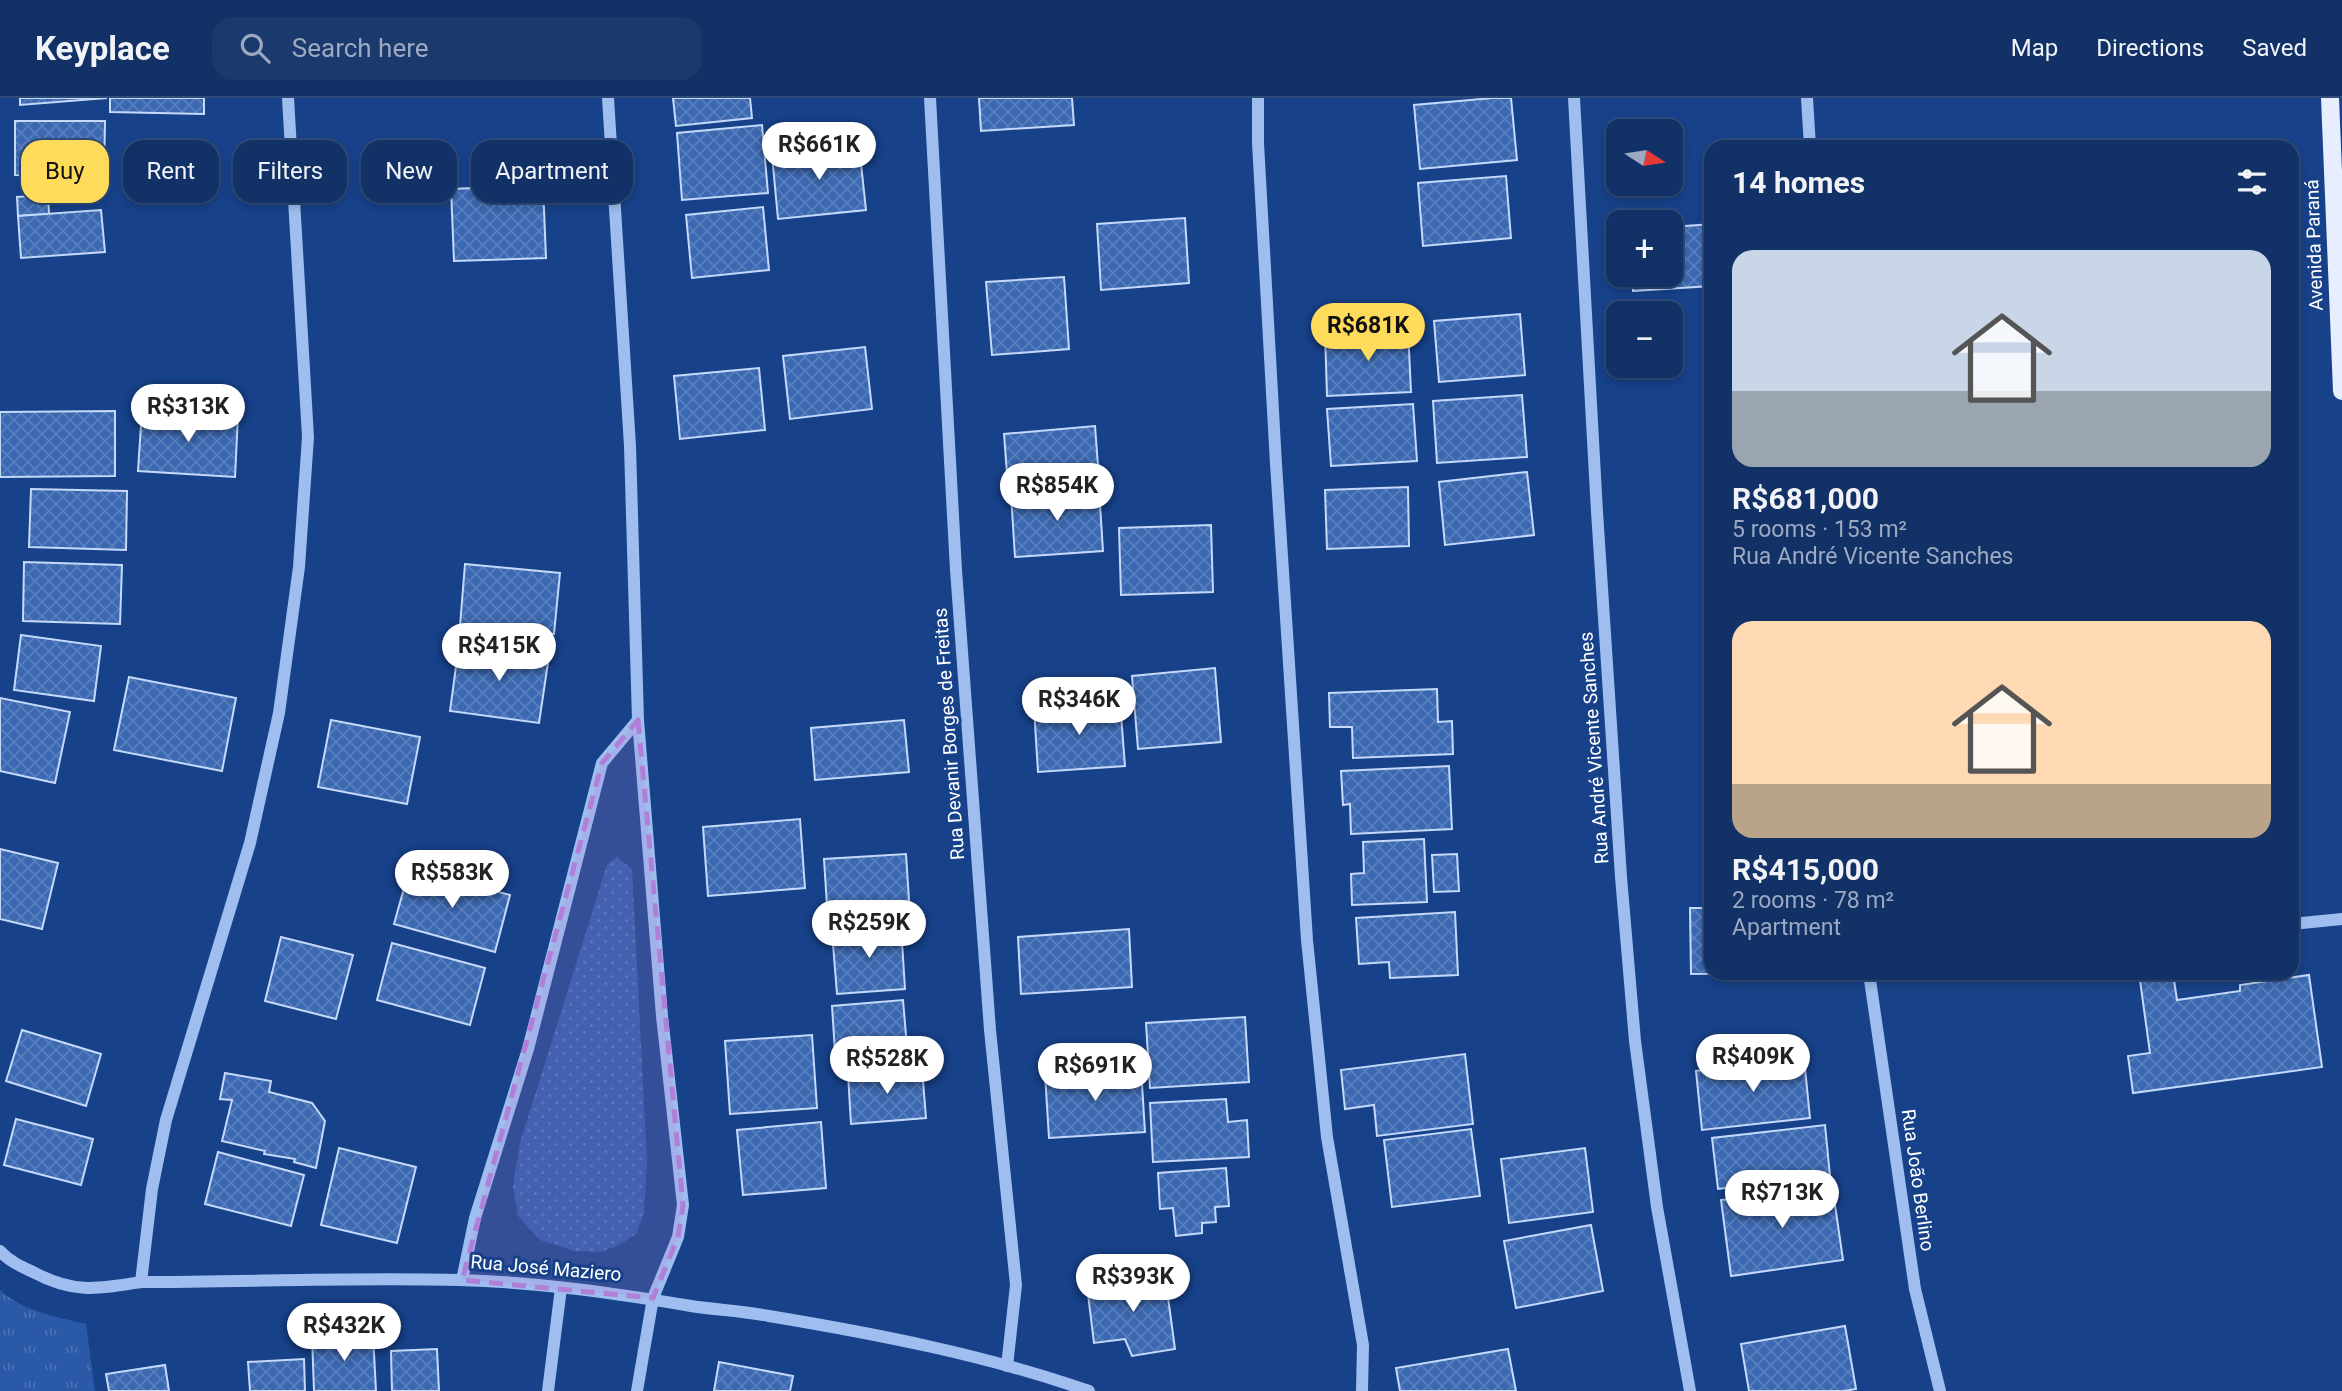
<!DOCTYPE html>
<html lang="en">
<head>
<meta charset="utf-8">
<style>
  :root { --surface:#113167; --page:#1a396d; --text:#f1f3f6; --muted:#9ca9c0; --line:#304c7b; --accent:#ffdb5c }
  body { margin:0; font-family:Roboto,sans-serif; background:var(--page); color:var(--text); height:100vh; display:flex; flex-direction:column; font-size:26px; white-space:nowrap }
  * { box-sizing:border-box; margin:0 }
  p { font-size:23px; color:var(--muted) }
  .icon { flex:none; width:38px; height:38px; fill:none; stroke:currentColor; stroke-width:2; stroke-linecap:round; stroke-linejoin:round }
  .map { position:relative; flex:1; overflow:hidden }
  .panel { position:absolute; left:1704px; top:42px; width:595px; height:840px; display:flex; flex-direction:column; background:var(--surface); border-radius:21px; box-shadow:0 4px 10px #0003,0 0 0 2px var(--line) }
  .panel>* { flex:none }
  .hud { position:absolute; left:21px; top:42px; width:665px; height:63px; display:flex; gap:14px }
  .needle { width:46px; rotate:102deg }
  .buttons { position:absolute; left:1606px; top:21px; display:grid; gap:14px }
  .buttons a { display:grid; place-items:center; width:77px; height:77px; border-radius:14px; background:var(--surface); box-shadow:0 4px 10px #0003,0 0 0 2px var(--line); font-size:35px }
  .price { position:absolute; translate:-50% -60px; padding:0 16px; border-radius:24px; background:#fff; color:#222; font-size:23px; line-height:46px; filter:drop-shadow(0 2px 4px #0008) }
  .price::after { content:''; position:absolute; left:50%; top:42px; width:21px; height:16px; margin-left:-10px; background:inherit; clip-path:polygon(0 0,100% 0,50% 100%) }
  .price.selected { background:var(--accent); color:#111 }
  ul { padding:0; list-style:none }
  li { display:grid; align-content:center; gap:14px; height:371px; padding:0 28px }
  li span { display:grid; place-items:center; height:217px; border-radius:21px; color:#555 }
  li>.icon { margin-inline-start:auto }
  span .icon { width:126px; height:126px; fill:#fffc; stroke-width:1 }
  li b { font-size:30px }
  h2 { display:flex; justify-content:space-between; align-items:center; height:84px; padding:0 28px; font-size:30px }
  .tag { padding:0 24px; border-radius:21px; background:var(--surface); box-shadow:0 4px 10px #0003,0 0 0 2px var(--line); font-size:24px; line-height:63px }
  .tag.selected { background:var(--accent); color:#111 }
  header { display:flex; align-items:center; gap:42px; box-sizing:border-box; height:98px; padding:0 35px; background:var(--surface); border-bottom:2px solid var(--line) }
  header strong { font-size:33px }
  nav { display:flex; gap:38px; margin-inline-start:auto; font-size:24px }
  .search { width:490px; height:63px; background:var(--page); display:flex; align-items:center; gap:18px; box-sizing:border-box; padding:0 24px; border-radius:21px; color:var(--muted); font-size:26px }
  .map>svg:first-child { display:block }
</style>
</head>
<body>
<header>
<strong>Keyplace</strong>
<div class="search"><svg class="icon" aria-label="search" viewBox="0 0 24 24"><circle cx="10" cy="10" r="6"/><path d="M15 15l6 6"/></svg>Search here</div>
<nav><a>Map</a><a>Directions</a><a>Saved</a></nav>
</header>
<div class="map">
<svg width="2342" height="1293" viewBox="0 0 2342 1293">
  <defs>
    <pattern id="grass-dots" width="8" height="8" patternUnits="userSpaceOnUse" patternTransform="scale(1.75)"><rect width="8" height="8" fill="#2a59a8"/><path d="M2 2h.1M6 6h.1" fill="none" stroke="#4a72b5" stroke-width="1.8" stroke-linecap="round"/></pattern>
    <pattern id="park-tufts" width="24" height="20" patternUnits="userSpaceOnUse" patternTransform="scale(1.75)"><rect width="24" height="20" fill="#2a59a8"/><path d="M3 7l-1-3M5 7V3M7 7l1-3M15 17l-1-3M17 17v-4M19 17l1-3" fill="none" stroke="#4a72b5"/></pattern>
    <pattern id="building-cross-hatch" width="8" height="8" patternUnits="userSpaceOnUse" patternTransform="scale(1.75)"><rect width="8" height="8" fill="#3b68b1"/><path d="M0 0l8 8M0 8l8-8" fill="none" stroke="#587fbd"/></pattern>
  </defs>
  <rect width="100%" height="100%" fill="#174189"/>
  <polygon fill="url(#grass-dots)" points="617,759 632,771 647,1064 644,1115 636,1136 621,1146 601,1154 574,1153 540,1142 518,1118 513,1088 520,1045 607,767"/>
  <path fill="url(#park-tufts)" d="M0 1192C25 1214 54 1218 86 1226L95 1293H0Z"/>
  <g fill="url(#building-cross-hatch)" stroke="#c5d9fa" stroke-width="2">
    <polygon points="20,0 107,0 20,7"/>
    <polygon points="110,0 204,0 204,16 110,14"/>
    <polygon points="673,0 750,0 752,20 676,28"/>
    <polygon points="979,0 1072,0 1074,27 981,33"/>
    <polygon points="1493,0 1511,0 1517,62 1420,71 1414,7"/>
    <polygon points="15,23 105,23 104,78 15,77"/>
    <polygon points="762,27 768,95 682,102 677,35"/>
    <polygon points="859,47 866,112 778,121 772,57"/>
    <polygon points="1506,78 1511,140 1423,148 1418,85"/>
    <polygon points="543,87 546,160 454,163 451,91"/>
    <polygon points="48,97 49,116 18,118 17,99"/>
    <polygon points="763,109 769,172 692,180 686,117"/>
    <polygon points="101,112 105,154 21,160 18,118"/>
    <polygon points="1185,120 1189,185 1101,192 1097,126"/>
    <polygon points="1712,126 1712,188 1633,193 1632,177 1671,177 1671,129"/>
    <polygon points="1064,179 1069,251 992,257 986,184"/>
    <polygon points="1520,216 1525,277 1439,284 1434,223"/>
    <polygon points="1408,231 1411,294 1327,298 1325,235"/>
    <polygon points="865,249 872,311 790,321 783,258"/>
    <polygon points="759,270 765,332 680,341 674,278"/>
    <polygon points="1522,297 1527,359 1437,365 1433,303"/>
    <polygon points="1413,306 1417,363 1331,368 1327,311"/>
    <polygon points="142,312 238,318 235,379 138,373"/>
    <polygon points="115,313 115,378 0,379 0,314"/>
    <polygon points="1095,328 1099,381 1008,389 1004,336"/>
    <polygon points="1527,374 1534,437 1445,447 1439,384"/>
    <polygon points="1408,389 1409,448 1327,451 1325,392"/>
    <polygon points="31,391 127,393 126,452 29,449"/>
    <polygon points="1099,391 1103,453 1015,459 1011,397"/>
    <polygon points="1211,427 1213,494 1121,497 1119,430"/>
    <polygon points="24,464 122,467 120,526 23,523"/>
    <polygon points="465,466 560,475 554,536 460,528"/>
    <polygon points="21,537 101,548 94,603 14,592"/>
    <polygon points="459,546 549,558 539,625 450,613"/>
    <polygon points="1215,570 1221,644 1138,651 1132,578"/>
    <polygon points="129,579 236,600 222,673 114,652"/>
    <polygon points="1437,591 1438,624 1452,623 1453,656 1353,660 1352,629 1330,629 1329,595"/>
    <polygon points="0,600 70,614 55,685 0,673"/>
    <polygon points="1120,604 1125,668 1038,674 1034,610"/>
    <polygon points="331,622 420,639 407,706 318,689"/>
    <polygon points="904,622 909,674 815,682 811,630"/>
    <polygon points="1449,668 1452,731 1351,736 1350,706 1343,707 1341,673"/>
    <polygon points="800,721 805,790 708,798 703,729"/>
    <polygon points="1424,741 1427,804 1352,807 1351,776 1364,775 1363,744"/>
    <polygon points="0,751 58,765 42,831 0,821"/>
    <polygon points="906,756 910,818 828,824 824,761"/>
    <polygon points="1457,756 1459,793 1434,794 1432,757"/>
    <polygon points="410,769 510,797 495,854 394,826"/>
    <polygon points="1690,810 1712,810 1712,875 1777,875 1691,876"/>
    <polygon points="1455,814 1458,877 1390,880 1389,864 1359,866 1356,820"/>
    <polygon points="901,828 905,891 837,896 832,834"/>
    <polygon points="1129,831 1132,889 1021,896 1018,839"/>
    <polygon points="281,839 353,857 336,921 265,903"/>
    <polygon points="392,845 485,870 470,927 377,902"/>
    <polygon points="2139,875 2173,875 2177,902 2240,893 2240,887 2309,877 2322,969 2133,995 2128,958 2150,955"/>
    <polygon points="903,902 907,949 835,954 832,908"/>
    <polygon points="1245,919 1249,984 1150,990 1146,925"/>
    <polygon points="22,932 101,956 86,1008 6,983"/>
    <polygon points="812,937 817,1010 730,1016 725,943"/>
    <polygon points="1465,956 1473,1026 1377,1038 1374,1007 1345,1011 1341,972"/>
    <polygon points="1804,960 1810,1020 1702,1032 1696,973"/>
    <polygon points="922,970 926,1020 851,1026 848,976"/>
    <polygon points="1141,970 1145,1034 1049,1040 1045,976"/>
    <polygon points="225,975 271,983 269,994 312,1005 325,1023 316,1070 294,1064 295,1061 264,1056 265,1053 222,1043 232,1002 220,1001"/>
    <polygon points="1226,1001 1228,1024 1247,1022 1249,1059 1153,1064 1150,1005"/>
    <polygon points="16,1021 93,1041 81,1087 4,1067"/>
    <polygon points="821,1024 826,1090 743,1097 737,1032"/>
    <polygon points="1825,1027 1830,1078 1718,1091 1712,1040"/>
    <polygon points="1471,1031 1480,1098 1392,1109 1384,1042"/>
    <polygon points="339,1050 416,1069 397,1145 321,1127"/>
    <polygon points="1585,1050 1593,1114 1509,1125 1501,1061"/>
    <polygon points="218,1054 304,1077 291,1128 205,1106"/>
    <polygon points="1226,1070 1229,1108 1215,1109 1216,1124 1202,1125 1202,1135 1176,1138 1173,1110 1160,1111 1158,1075"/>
    <polygon points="1832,1086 1843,1162 1731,1178 1721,1102"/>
    <polygon points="1591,1127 1603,1193 1516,1210 1504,1143"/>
    <polygon points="1165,1177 1175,1251 1132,1258 1125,1241 1094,1245 1087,1188"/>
    <polygon points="1845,1228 1856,1291 1844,1293 1749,1293 1741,1246"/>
    <polygon points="373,1236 376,1293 314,1293 312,1238"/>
    <polygon points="437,1251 439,1293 392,1293 391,1253"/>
    <polygon points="1508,1251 1516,1293 1400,1293 1396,1270"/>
    <polygon points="304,1261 305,1293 250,1293 248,1264"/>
    <polygon points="719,1264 793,1278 790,1293 714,1293"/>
    <polygon points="165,1267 169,1293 109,1293 106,1276"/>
  </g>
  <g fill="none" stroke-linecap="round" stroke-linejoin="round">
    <g stroke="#9fbdee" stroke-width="12">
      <polyline points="608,0 630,348 638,622 662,918 683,1107 678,1139 653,1200 637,1293"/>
      <polyline points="930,0 956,472 990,932 1016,1187 1007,1268"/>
      <polyline points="1258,0 1258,45 1276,366 1307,842 1327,1039 1363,1247 1362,1293"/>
      <polyline points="1574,0 1597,414 1621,779 1635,943 1657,1109 1690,1293"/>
      <polyline points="1807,0 1810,49"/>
      <polyline points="2292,826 2342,821"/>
      <polyline points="1869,875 1915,1191 1940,1293"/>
      <path d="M0 1153C9 1163 20 1168 33 1174 74 1196 97 1191 141 1184 247 1184 353 1179 459 1182 537 1184 614 1195 691 1208 717 1212 743 1213 769 1218 877 1236 986 1257 1089 1293"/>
      <polyline points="462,1182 475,1120 528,951 602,665 638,622"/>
      <polyline points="141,1184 152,1091 166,1022 250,745 279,615 299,469 308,339 288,0"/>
      <polyline points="548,1293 561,1190"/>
    </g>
    <polyline stroke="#e6eeff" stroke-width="18" points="2330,0 2342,293"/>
  </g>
  <path fill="#b080d9" fill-opacity="0.2" stroke="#b080d9" stroke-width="5" stroke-dasharray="14 9" stroke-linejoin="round" d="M638 622 683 1107 678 1139 653 1200 462 1182 602 665Z"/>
  <g text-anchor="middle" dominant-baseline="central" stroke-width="6" stroke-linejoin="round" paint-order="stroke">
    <g font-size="19" fill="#fff" stroke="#174189">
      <text transform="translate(2314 147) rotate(-92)">Avenida Paraná</text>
      <text transform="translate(949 636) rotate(-94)">Rua Devanir Borges de Freitas</text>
      <text transform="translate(1594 650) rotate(-94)">Rua André Vicente Sanches</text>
      <text transform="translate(1918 1082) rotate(82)">Rua João Berlino</text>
      <text transform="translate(546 1170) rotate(5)">Rua José Maziero</text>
    </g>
  </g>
</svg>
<div class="buttons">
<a><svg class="needle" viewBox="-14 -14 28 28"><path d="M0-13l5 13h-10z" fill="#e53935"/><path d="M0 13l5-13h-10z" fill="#9ca9c0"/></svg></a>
<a>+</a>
<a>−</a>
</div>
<b class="price" style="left:819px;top:84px">R$661K</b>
<b class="price selected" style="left:1368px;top:265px">R$681K</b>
<b class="price" style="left:188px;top:346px">R$313K</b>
<b class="price" style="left:1057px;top:425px">R$854K</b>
<b class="price" style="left:499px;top:585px">R$415K</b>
<b class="price" style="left:1079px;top:639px">R$346K</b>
<b class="price" style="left:452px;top:812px">R$583K</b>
<b class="price" style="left:869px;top:862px">R$259K</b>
<b class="price" style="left:1753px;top:996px">R$409K</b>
<b class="price" style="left:887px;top:998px">R$528K</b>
<b class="price" style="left:1095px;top:1005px">R$691K</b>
<b class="price" style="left:1782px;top:1132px">R$713K</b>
<b class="price" style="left:1133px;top:1216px">R$393K</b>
<b class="price" style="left:344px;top:1265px">R$432K</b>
<div class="hud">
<a class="tag selected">Buy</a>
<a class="tag">Rent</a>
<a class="tag">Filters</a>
<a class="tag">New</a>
<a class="tag">Apartment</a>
</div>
<section class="panel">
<h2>14 homes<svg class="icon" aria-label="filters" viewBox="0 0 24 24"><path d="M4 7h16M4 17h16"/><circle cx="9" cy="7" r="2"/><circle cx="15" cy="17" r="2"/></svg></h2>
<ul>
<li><span style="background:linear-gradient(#c9d6e8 65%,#9aa5b1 0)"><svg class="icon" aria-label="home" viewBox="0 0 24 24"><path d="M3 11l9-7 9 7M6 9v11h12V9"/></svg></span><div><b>R$681,000</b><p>5 rooms · 153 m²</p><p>Rua André Vicente Sanches</p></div></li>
<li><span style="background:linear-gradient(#ffd9b3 75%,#b9a48a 0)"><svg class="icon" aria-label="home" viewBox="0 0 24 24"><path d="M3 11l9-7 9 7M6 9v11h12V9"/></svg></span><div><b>R$415,000</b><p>2 rooms · 78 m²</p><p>Apartment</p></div></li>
</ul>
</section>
</div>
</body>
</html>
